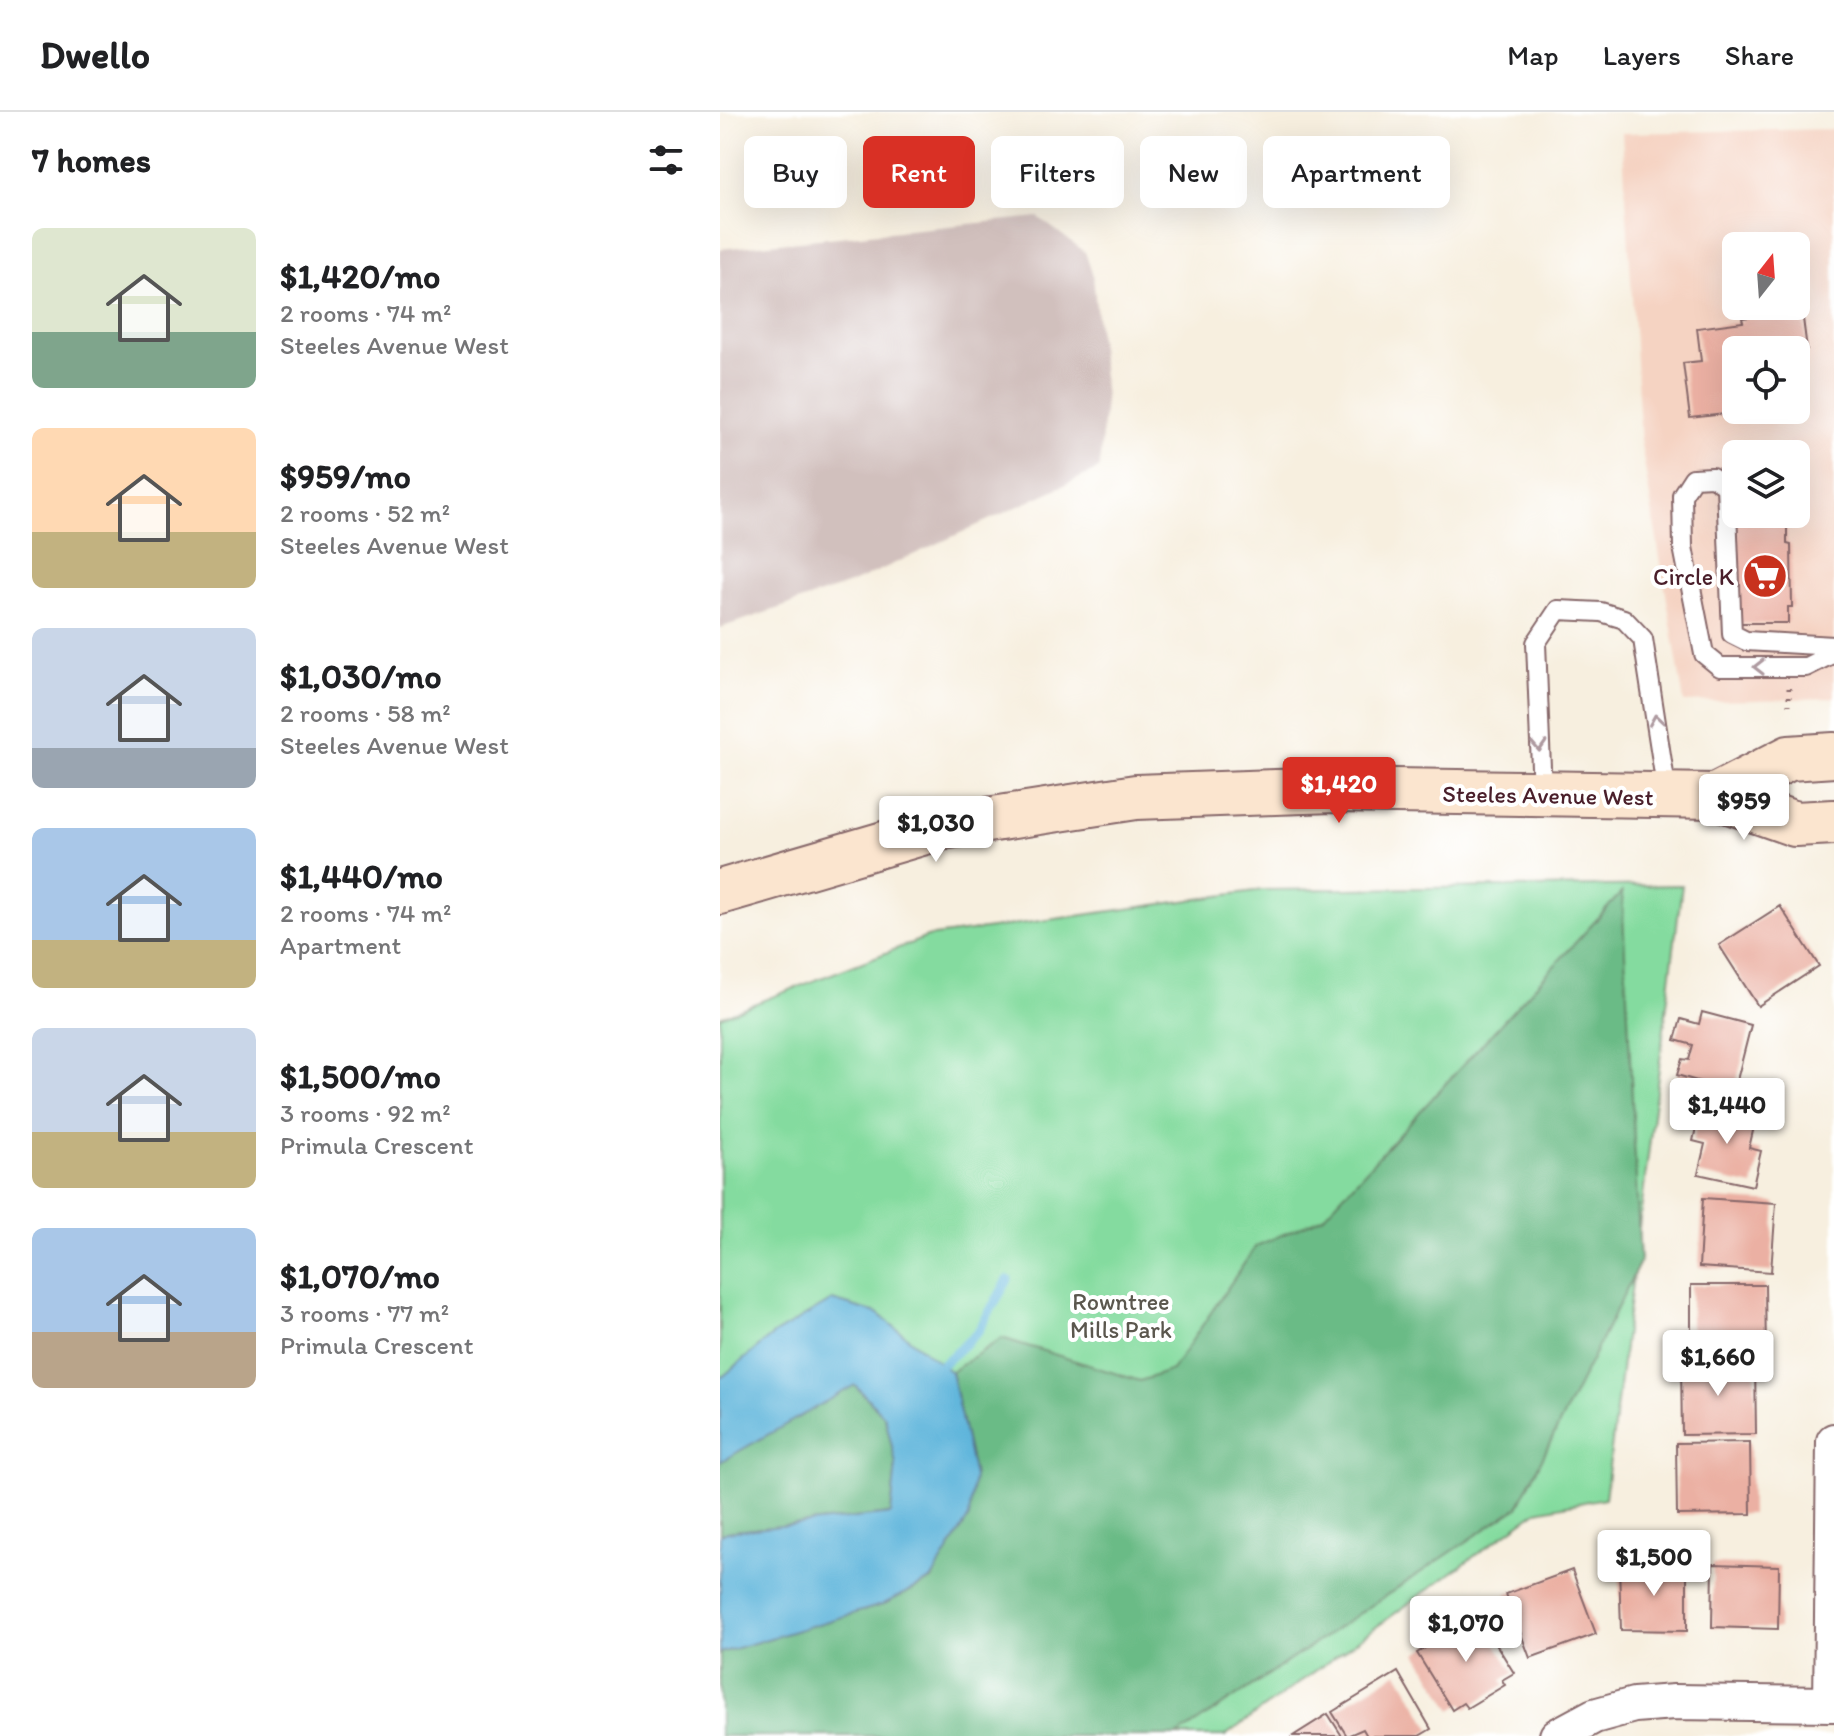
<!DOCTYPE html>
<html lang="en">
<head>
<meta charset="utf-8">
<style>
  :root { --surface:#fff; --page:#f2f2f2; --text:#202124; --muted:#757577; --line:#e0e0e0; --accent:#d93025 }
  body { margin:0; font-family:Itim,sans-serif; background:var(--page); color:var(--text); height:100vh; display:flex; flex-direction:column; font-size:30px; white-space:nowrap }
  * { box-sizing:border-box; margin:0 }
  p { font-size:26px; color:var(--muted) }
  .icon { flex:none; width:44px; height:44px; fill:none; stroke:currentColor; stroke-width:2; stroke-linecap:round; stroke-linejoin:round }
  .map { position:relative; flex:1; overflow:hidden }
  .drawer { display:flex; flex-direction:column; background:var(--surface); width:720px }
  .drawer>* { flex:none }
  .top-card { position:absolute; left:24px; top:24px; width:760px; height:72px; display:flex; gap:16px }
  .needle { width:52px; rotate:17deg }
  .tools { position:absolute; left:1002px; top:120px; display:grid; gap:16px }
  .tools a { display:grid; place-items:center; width:88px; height:88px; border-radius:12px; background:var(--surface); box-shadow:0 8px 32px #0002; font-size:40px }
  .price { position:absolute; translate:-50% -68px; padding:0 18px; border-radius:8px; background:#fff; color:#222; font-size:26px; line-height:52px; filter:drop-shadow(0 2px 4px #0008) }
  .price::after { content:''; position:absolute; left:50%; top:48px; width:24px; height:18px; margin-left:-12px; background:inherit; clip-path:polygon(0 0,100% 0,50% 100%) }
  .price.selected { background:var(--accent); color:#fff }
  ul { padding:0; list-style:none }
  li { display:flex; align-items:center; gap:24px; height:200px; padding:0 32px }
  li span { display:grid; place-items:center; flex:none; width:224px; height:160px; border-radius:12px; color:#555 }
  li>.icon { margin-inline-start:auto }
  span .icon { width:96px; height:96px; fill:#fffc; stroke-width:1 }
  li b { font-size:34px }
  h2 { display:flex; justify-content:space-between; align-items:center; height:96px; padding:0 32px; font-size:34px }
  .pill { padding:0 28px; border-radius:12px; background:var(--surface); box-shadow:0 8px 32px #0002; font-size:28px; line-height:72px }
  .pill.selected { background:var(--accent); color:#fff }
  header { display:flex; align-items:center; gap:48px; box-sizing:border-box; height:112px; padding:0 40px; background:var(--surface); border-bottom:2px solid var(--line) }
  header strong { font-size:38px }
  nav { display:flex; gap:44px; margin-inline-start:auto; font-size:28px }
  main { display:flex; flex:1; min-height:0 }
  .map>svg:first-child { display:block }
</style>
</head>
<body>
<header>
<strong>Dwello</strong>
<nav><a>Map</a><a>Layers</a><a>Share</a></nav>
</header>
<main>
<section class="drawer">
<h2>7 homes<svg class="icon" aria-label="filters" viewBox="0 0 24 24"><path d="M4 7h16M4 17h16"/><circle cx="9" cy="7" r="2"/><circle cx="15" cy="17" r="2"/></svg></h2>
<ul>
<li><span style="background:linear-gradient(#dfe7d0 65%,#7fa58c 0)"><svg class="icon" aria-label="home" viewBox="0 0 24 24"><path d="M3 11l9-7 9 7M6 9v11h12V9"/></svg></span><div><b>$1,420/mo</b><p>2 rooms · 74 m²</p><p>Steeles Avenue West</p></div></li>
<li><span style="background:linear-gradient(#ffd9b3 65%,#c2b280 0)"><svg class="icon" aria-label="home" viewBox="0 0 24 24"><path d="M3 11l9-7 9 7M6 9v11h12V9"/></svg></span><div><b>$959/mo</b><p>2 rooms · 52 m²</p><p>Steeles Avenue West</p></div></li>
<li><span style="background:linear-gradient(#c9d6e8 75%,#9aa5b1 0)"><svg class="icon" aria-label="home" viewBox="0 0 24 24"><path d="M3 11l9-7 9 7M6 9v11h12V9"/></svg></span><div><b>$1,030/mo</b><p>2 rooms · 58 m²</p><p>Steeles Avenue West</p></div></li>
<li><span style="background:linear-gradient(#a9c7e8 70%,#c2b280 0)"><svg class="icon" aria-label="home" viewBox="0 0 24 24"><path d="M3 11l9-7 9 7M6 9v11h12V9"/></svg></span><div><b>$1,440/mo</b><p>2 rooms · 74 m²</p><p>Apartment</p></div></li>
<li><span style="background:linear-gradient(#c9d6e8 65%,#c2b280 0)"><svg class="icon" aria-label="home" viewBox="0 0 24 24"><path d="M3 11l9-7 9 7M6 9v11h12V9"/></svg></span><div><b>$1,500/mo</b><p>3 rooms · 92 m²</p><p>Primula Crescent</p></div></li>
<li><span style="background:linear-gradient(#a9c7e8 65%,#b9a48a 0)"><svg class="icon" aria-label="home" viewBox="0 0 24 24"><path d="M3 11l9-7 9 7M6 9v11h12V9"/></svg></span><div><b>$1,070/mo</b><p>3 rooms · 77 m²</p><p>Primula Crescent</p></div></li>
</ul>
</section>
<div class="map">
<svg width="1114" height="1624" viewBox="0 0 1114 1624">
  <rect width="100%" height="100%" fill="#fff"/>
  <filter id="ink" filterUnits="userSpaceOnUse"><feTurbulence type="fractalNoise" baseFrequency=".0125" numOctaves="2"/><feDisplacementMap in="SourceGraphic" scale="16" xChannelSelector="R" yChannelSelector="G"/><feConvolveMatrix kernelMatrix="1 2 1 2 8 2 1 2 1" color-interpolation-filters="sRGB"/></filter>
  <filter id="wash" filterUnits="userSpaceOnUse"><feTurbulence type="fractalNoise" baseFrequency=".006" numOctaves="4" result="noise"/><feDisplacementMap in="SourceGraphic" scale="32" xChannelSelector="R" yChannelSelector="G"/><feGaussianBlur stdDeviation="1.8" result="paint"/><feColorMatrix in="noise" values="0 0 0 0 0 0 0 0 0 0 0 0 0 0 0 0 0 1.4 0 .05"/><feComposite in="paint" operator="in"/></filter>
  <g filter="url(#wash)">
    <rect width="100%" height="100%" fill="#f7efdf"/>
    <path fill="#f5d3c2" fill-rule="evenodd" d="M1114 17V586L964 590 921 332 902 21ZM1016 134H1076V194H1016ZM1016 238H1076V298H1016ZM1016 342H1076V402H1016Z"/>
    <polygon fill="#d1c0bd" points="318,105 365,140 373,164 385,287 379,357 130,472 0,516 0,137"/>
    <polygon fill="#84db9f" stroke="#677d65" stroke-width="2" points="962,773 885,1386 817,1399 505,1624 0,1624 0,905 207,825 542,778"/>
    <g fill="#6bbb86" stroke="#5a6d58" stroke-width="2">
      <polygon points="902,780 920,1150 798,1395 457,1624 0,1624 0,1541 162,1493 212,1468 254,1364 231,1260 282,1226 420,1269 452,1258 536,1134 603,1105"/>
      <polygon points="134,1272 165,1305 176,1352 171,1402 6,1420 0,1423 0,1350"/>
    </g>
    <polygon fill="#5eb5db" stroke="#546a83" stroke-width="2" points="112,1188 157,1201 231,1260 254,1364 249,1405 211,1468 162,1493 0,1541 0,1423 6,1420 171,1402 176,1352 165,1305 135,1273 0,1350 0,1267 53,1223"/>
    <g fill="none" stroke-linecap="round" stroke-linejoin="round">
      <polyline stroke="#5eb5db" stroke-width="9" points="213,1261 257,1221 288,1168"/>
    </g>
    <g id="blocks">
      <g fill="#ebb0a3">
        <polygon points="1082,199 1087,237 1016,238 1016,298 1022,300 970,306 963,251 981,249 977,216 1023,210 1022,206"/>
        <polygon points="1017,402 1039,402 1039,410 1067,410 1067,432 1071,433 1072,495 1068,495 1068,511 1018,511"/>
        <polygon points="1060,794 1099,854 1038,894 999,833"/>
        <polygon points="982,900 1031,913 1014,980 957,963 962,947 969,948 973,933 955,928 961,907 979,912"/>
        <polygon points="981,993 1036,1006 1029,1036 1041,1039 1033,1074 978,1062 985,1032 973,1029"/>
        <polygon points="983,1086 1056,1091 1051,1160 979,1155"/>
        <polygon points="971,1173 1045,1173 1046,1241 971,1242"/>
        <polygon points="1035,1250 1036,1322 962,1323 961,1251"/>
        <polygon points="1030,1330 1031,1402 957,1403 956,1331"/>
        <polygon points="993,1452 1059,1454 1058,1517 992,1515"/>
        <polygon points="899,1453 967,1453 967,1519 901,1518"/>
        <polygon points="852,1458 876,1522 810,1546 786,1482"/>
        <polygon points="758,1503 794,1561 782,1568 785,1573 747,1596 743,1591 732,1598 697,1541"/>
        <polygon points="678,1560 711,1617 699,1624 647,1624 643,1617 627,1624 612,1600"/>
        <polygon points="608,1602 622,1624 573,1624"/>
      </g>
    </g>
  </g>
  <g filter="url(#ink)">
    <use href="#blocks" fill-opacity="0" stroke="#87686a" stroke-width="2"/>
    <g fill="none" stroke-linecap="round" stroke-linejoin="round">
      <g stroke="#87686a" stroke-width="22">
        <g id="service">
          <polyline points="1114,534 1026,529 1012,522 1006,374 992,365 973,366 962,383 963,435 984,542 1000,555 1086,555 1114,541"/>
          <polyline points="822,681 816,531 838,498 881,500 904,507 923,527 947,682"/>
        </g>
      </g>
      <g stroke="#87686a" stroke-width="38">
        <g id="minor">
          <polyline points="1111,1592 1114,1329"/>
          <polyline points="837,1624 874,1604 914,1593 954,1590 1114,1592"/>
        </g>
      </g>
      <g stroke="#87686a" stroke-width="48">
        <g id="secondary">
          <polyline points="995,684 1069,646 1114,643"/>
          <polyline points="0,780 222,715 416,685 613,678 995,684 1075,712 1114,710"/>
        </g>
      </g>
      <polyline stroke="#87686a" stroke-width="5" stroke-dasharray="2 6" stroke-linecap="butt" points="1069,576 1069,593"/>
      <use href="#service" stroke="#fff" stroke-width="18"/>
      <use href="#minor" stroke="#fff" stroke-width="34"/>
      <use href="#secondary" stroke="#fbe5cf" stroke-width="44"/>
    </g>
    <defs><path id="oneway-chevron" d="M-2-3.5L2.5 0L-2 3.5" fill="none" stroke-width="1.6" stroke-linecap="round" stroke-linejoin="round" transform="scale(2)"/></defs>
    <g stroke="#ae9aa0">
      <use href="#oneway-chevron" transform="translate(1039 555) rotate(-180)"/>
      <use href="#oneway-chevron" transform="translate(936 608) rotate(-99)"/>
      <use href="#oneway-chevron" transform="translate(819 634) rotate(87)"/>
    </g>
  </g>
  <defs>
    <g id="supermarket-disc" transform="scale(2.3)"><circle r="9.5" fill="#c8321e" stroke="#fff"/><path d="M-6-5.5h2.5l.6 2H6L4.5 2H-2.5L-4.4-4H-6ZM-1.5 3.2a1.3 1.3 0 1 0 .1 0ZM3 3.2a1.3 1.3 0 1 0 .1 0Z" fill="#fff"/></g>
  </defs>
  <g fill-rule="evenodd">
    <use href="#supermarket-disc" x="1045" y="464"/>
  </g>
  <g text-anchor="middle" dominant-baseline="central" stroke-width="8" stroke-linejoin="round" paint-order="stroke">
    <g font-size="24" fill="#4a1f2b" stroke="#fff" text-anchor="end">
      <text x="1014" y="464">Circle K</text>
    </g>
    <g font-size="24" fill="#4a1f2b" stroke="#fff">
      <text transform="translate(828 683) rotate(1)">Steeles Avenue West</text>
    </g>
    <g font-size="24" fill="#5b574e" stroke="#fff">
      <text x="401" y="1189">Rowntree<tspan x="401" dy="28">Mills Park</tspan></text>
    </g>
  </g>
</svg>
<div class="tools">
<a><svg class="needle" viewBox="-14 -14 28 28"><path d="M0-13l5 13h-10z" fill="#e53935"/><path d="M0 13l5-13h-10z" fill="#757577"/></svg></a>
<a><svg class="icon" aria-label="locate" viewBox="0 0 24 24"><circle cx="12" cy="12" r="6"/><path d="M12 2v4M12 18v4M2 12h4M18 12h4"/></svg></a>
<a><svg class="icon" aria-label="layers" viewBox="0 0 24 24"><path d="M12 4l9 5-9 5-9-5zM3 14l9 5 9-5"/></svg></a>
</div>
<b class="price selected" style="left:619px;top:713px">$1,420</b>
<b class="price" style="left:1024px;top:730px">$959</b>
<b class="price" style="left:216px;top:752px">$1,030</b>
<b class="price" style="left:1007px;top:1034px">$1,440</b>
<b class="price" style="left:998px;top:1286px">$1,660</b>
<b class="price" style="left:934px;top:1486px">$1,500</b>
<b class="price" style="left:746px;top:1552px">$1,070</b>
<div class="top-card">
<a class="pill">Buy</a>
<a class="pill selected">Rent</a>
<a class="pill">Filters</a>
<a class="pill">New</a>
<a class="pill">Apartment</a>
</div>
</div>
</main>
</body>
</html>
